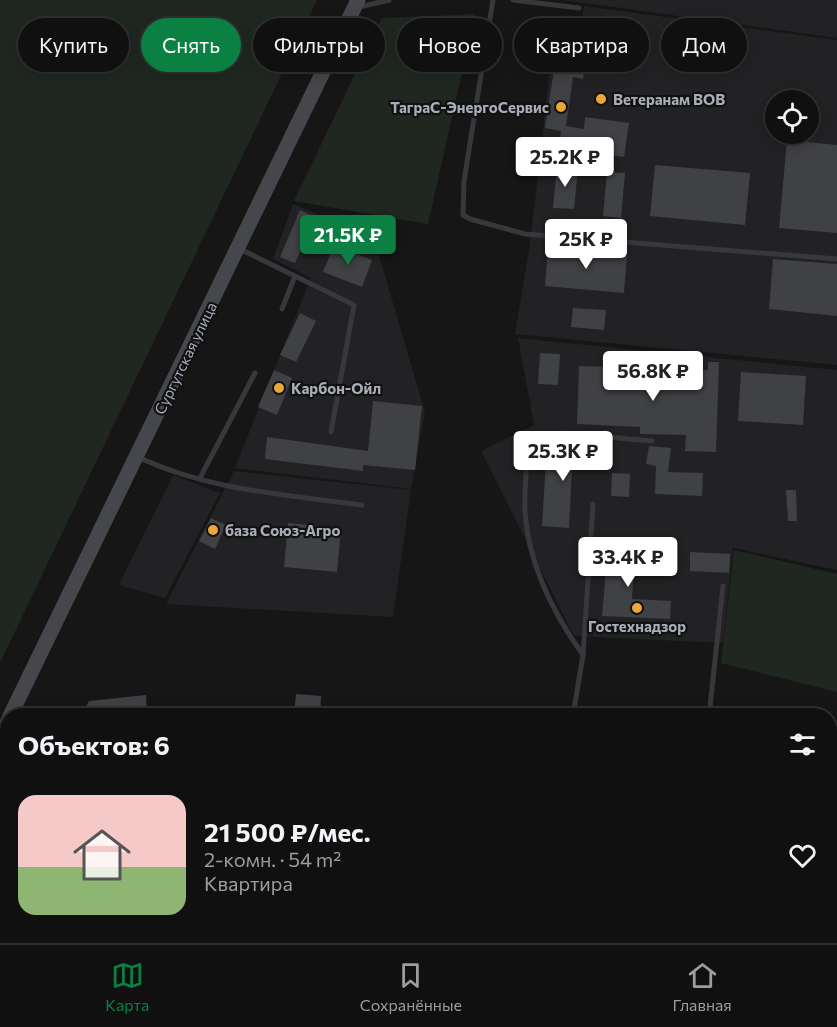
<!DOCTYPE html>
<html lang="ru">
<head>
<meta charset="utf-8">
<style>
  :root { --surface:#101011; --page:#1e1e1f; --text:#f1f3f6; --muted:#9c9d9f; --line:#303031; --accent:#0b8043 }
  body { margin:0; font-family:Commissioner,sans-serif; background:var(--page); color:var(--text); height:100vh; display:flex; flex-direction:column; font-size:22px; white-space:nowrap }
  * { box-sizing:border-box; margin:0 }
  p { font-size:20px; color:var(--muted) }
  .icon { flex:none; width:33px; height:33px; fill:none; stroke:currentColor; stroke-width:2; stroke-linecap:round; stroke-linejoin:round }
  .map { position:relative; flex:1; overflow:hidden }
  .sheet { position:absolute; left:0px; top:708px; width:837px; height:236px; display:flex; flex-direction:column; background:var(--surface); border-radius:24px 24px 0 0; box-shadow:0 3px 15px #0003,0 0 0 2px var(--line) }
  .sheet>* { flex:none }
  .hud { position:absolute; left:18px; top:18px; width:801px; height:54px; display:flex; gap:12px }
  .buttons { position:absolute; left:765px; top:90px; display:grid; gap:12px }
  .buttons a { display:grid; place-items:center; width:54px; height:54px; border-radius:50%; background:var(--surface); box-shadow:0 3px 15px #0003,0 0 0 2px var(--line); font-size:30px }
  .price { position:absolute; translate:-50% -51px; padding:0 14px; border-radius:6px; background:#fff; color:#222; font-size:20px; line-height:39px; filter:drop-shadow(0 2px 3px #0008) }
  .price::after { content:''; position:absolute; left:50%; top:36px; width:18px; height:14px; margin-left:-9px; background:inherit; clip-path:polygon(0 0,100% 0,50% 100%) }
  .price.on { background:var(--accent); color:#fff }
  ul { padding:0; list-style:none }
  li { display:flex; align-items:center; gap:18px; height:150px; padding:0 18px }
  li+li { border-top:2px solid var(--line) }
  li span { display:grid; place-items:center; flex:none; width:168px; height:120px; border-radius:18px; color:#555 }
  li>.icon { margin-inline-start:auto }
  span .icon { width:72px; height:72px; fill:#fffc; stroke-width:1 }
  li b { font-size:26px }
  h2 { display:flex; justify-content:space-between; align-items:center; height:72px; padding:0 18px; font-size:26px }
  .tag { padding:0 21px; border-radius:27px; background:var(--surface); box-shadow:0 3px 15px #0003,0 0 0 2px var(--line); font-size:21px; line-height:54px }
  .tag.on { background:var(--accent); color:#fff }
  .tabs { display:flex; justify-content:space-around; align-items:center; height:84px; border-top:2px solid var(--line); background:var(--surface); font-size:16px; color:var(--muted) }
  .tabs a { display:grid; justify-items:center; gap:3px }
  .tabs .on { color:var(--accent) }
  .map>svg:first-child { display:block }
</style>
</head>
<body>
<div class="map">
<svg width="837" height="943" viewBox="0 0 837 943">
  <rect width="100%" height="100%" fill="#161617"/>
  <g fill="#222224" fill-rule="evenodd">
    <polygon points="563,0 837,0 837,38"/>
    <path d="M584 6 837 40V365L515 334 530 244 550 69 573 72ZM776 100H808V134H776Z"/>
    <polygon points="293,204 340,223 333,240 378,252 425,412 411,489 235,468 311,278 273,259"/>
    <polygon points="518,338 837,370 837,570 733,548 723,643 574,636 481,451 534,425"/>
    <polygon points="234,471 411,490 393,617 166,604"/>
    <polygon points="173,475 220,493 165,598 119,585"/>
    <polygon points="830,762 837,763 835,832 830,830"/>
  </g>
  <g fill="#202720">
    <polygon points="0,0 317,0 0,663"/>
    <polygon points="475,14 428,224 294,201 382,18"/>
    <polygon points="734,550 837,574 837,692 721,663"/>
    <polygon points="723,936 811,936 811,943 742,943"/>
  </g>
  <g fill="#404144">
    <polygon points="581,26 591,28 583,79 573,77 566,126 584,129 585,117 629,123 624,157 559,147 561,131 545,128 554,70 574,73"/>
    <polygon points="787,140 837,145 837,233 779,228"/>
    <polygon points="655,165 750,173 745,225 650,216"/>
    <polygon points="557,166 578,168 574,209 553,208"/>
    <polygon points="607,172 625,173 621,218 603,216"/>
    <polygon points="300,210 315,217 295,263 280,257"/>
    <polygon points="334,245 372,260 362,287 323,272"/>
    <polygon points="548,247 627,254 624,293 545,286"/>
    <polygon points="773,259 837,264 837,316 769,309"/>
    <polygon points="573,308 606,310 604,330 571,327"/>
    <polygon points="300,313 316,321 296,362 280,355"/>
    <polygon points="540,353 560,354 558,385 538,384"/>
    <polygon points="708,362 719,362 716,452 685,451 686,435 640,434 640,427 577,424 579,366 708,370"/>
    <polygon points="274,370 292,378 277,415 258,407"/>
    <polygon points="741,372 806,376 803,425 738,421"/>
    <polygon points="373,401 422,406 415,470 363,465 363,471 265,459 267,437 368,451"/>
    <polygon points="547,445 573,446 573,451 600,452 599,470 572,468 569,528 542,526"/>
    <polygon points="649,446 671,448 668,472 703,473 702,496 655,494 656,466 646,464"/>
    <polygon points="612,473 630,474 629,497 611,496"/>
    <polygon points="786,490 796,490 797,521 788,521"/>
    <polygon points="211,518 226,525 215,549 199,541"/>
    <polygon points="288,523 341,528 337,572 284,567"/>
    <polygon points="608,547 641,548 640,567 634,567 632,599 671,601 670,619 602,616"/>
    <polygon points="690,552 730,554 729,573 690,571"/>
    <polygon points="296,694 321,696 320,716 294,716"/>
    <polygon points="146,695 147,716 81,716 89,701"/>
    <polygon points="8,906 8,935 0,937 0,910"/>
    <polygon points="160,936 203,936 205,943 162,943"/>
  </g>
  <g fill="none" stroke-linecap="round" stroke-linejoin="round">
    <g stroke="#37383c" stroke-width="5">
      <polyline points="493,0 464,181 463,215 470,219 525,234 837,259"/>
      <polyline points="513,0 579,8"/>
      <polyline points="359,7 389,0"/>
      <polyline points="240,249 354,305 331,432"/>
      <polyline points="282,309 295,276"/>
      <path d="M138 457C207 490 287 495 362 505"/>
      <polyline points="200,478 255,373"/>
      <path d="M583 655C553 613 528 564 525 511 524 487 527 462 529 438L562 433 652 441"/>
      <polyline points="573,716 583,655 593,504"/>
      <polyline points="709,716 723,586"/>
    </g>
    <g stroke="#37383c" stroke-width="10">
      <polyline points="8,859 5,859 8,873"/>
      <polyline points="0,895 8,893"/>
      <polyline points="98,936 100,943"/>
      <polyline points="223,936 225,943"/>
      <polyline points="563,936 565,943"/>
      <polyline points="688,936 689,943"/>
      <polyline points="406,943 407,936"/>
      <polyline points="542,943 543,936"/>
      <polyline points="822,943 823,936"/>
    </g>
    <g stroke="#45474c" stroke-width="15">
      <polyline points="10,716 358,0"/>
      <polyline points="0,736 8,721"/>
      <polyline points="0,775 8,776"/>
      <polyline points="830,888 837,893"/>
    </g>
  </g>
  <g fill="#eca739" stroke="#111112" stroke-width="2">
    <circle cx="601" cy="99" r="6"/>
    <circle cx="561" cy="107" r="6"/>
    <circle cx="279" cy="388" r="6"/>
    <circle cx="213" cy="530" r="6"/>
    <circle cx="637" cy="608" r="6"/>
  </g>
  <g text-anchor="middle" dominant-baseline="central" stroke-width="4.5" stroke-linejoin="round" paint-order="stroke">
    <g font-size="15" font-weight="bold" fill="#a8adb7" stroke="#111112" text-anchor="start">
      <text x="613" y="99">Ветеранам ВОВ</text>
      <text x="549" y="107" text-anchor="end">ТаграС-ЭнергоСервис</text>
      <text x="291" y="388">Карбон-Ойл</text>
      <text x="225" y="530">база Союз-Агро</text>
      <text x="637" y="626" text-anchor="middle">Гостехнадзор</text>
    </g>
    <g font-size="15" fill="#a8adb7" stroke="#111112">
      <text transform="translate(185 358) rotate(-64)">Сургутская улица</text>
    </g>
  </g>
</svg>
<div class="buttons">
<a><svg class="icon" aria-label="locate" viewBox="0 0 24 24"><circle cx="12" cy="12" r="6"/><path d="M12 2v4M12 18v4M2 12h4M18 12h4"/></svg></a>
</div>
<b class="price" style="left:565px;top:188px">25.2K ₽</b>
<b class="price on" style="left:348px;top:266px">21.5K ₽</b>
<b class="price" style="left:586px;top:270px">25K ₽</b>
<b class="price" style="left:653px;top:402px">56.8K ₽</b>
<b class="price" style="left:563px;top:482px">25.3K ₽</b>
<b class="price" style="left:628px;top:588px">33.4K ₽</b>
<div class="hud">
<a class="tag">Купить</a>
<a class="tag on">Снять</a>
<a class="tag">Фильтры</a>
<a class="tag">Новое</a>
<a class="tag">Квартира</a>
<a class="tag">Дом</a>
</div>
<section class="sheet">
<h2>Объектов: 6<svg class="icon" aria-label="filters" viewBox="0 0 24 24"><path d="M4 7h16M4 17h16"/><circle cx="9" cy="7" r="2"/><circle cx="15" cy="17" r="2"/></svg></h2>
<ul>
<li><span style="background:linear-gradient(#f6c9c9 60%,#8fb573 0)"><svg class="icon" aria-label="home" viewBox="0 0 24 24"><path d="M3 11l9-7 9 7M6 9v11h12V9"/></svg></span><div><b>21 500 ₽/мес.</b><p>2-комн. · 54 m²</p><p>Квартира</p></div><svg class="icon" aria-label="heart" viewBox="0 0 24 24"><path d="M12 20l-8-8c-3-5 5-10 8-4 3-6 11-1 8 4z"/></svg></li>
</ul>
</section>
</div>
<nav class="tabs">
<a class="on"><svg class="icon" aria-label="map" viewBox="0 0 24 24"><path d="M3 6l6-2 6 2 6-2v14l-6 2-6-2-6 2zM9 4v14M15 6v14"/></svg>Карта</a>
<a><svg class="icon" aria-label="saved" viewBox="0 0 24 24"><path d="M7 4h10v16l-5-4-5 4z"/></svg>Сохранённые</a>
<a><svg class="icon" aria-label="home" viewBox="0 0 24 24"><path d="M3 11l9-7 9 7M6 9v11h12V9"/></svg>Главная</a>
</nav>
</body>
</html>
